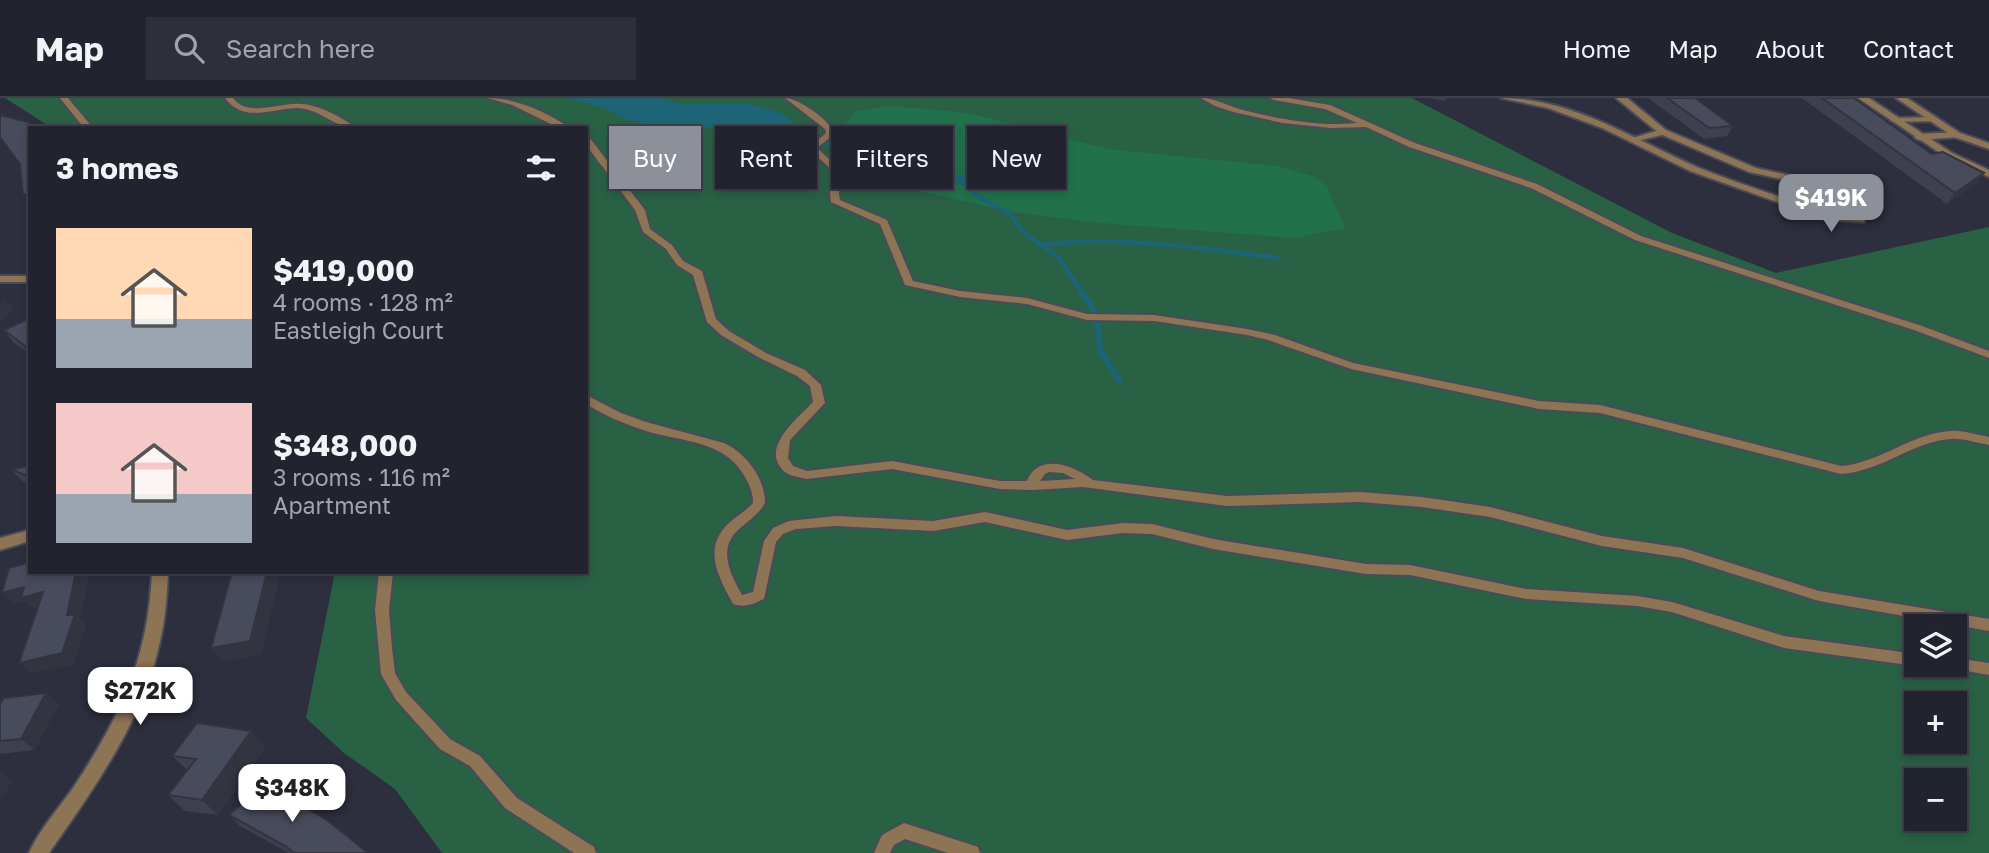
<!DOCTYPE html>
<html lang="en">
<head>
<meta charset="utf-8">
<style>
  :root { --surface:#22232e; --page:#2e2f3a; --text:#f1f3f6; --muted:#a2a4aa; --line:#3f404a; --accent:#8c9099 }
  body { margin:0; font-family:"Golos Text",sans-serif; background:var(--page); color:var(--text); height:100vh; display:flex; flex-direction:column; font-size:26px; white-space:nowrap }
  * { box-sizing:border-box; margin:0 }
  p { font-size:23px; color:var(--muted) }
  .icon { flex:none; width:38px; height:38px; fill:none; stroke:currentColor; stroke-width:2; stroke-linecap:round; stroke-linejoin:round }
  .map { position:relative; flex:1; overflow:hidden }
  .drawer { position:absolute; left:28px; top:28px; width:560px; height:448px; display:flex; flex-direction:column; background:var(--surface); border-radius:0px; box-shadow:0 4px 10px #0003,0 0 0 2px var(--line) }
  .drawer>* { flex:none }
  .hud { position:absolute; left:609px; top:28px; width:665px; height:63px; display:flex; gap:14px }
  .buttons { position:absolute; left:1904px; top:516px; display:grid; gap:14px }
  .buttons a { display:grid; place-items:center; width:63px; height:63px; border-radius:0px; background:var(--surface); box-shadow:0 4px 10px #0003,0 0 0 2px var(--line); font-size:35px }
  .price { position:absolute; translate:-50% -60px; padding:0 16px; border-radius:14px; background:#fff; color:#222; font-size:23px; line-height:46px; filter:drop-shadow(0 2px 4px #0008) }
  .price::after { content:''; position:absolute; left:50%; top:42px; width:21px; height:16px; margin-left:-10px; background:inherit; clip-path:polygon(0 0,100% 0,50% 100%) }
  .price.on { background:var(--accent); color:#fff }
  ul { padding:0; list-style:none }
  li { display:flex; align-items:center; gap:21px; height:175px; padding:0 28px }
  li span { display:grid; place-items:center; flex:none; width:196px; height:140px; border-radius:0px; color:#555 }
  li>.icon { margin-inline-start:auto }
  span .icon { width:84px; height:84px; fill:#fffc; stroke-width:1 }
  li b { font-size:30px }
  h2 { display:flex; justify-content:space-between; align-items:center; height:84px; padding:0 28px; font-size:30px }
  .tag { padding:0 24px; border-radius:0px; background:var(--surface); box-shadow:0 4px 10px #0003,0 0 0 2px var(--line); font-size:24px; line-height:63px }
  .tag.on { background:var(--accent); color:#fff }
  header { display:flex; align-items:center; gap:42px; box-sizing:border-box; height:98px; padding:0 35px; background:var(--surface); border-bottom:2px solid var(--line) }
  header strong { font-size:33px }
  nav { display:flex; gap:38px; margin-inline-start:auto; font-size:24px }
  .search { width:490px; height:63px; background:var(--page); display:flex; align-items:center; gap:18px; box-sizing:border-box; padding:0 24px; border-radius:0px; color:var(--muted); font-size:26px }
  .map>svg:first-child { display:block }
</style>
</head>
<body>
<header>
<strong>Map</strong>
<div class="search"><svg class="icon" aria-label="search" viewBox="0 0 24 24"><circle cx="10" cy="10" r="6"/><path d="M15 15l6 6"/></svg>Search here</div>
<nav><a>Home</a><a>Map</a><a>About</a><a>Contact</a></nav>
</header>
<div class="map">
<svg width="1989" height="755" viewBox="0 0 1989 755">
  <rect width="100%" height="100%" fill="#2d2f3e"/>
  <path fill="#296145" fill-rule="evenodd" d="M5 0H1412L1672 135 1776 175 1989 129V755H442L395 691 344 655 306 620 335 474H586V30H52ZM1916 528H1955V567H1916ZM1916 606H1955V644H1916ZM1916 682H1955V721H1916Z"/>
  <polygon fill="#20714c" points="892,8 968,15 1108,51 1277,68 1315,79 1327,89 1345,130 1294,140 1101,125 1007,113 881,84 835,50 835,40 855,13"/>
  <polygon fill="#1d6476" points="567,0 660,0 678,5 750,6 781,15 803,32 819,39 815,41 791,33 767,34 742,29 672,31 628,22 603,10"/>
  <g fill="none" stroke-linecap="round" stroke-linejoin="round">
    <g stroke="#1d6476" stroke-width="4.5">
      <polyline points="823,45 855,56 884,75 956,80 976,97 1010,116 1023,134 1059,160 1082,194"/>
      <polyline points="956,80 1000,80 1020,66"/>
      <path d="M1039 147C1117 137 1201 150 1279 160"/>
    </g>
    <g stroke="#1d6476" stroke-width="6">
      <polyline points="1081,193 1096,215"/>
      <polyline points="1097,223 1100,252 1120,284"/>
    </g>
    <g stroke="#494b59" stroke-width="4">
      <g id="service">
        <polygon points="60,0 68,0 93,30 84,30"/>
        <path d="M225 0H233C248 20 280 4 301 6 320 7 341 19 356 30 335 30 320 11 298 10 272 10 244 26 225 0Z"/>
        <path d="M488 0C516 0 547 14 570 30H559L512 7Z"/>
        <path d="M785 0C798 0 832 23 834 36L817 50 841 72 839 96 840 102 887 122 913 183 960 193 1027 200 1087 216 1154 217 1247 231 1275 237 1353 265 1539 303 1600 307 1841 368C1880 365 1911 335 1951 333 1963 332 1977 337 1989 339V347C1977 345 1963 340 1951 341 1913 343 1883 373 1841 376L1600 315 1539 311 1351 271 1268 242 1247 237 1154 223 1087 222 1027 206 960 199 905 187 880 126 831 104 830 96 833 73 808 50 826 35 825 31Z"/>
        <path d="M1201 0C1215 0 1228 8 1243 12 1279 21 1319 29 1357 25L1325 11 1274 2 1270 0H1288L1330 7 1415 45 1537 86 1641 138 1922 228 1989 253V260L1914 232 1635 142 1531 90 1409 49 1366 29 1331 30 1283 25 1233 14 1215 8Z"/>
        <polygon points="1932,19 1935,19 1935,23 1894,24 1890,22 1894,20"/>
        <polygon points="1663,31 1667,34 1666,36 1633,44 1629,41"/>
        <polygon points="1957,34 1961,37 1960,39 1918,42 1914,39 1918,36"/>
        <path d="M586 39H589L645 112 650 131 672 147 683 163 702 173 716 221 729 233 766 255 805 272 821 287 825 305 790 342 788 360 793 368 807 373 892 363 1000 383H1027C1038 354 1074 367 1093 382L1227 398 1360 394 1422 399 1490 409 1602 438 1683 450 1819 493 1989 521V533L1819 503 1683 460 1602 448 1490 419 1422 409 1360 404 1227 408 1083 389 1032 392 1000 391 892 371 806 381C800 379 789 378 785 374 758 351 798 320 813 304L810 288 797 278 758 259 721 237 707 224 693 177 677 167 666 151 643 134 635 112 586 47ZM1049 374 1063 375 1075 381 1040 383 1045 376Z"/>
        <path d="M586 297 621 315 646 324 724 345C746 355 765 380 765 405 758 417 748 423 738 432 717 452 731 477 742 497L753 494 764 443 773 430 789 423 836 418 933 423 985 414 1067 432 1123 425 1152 426 1213 441 1366 466 1410 467 1526 491 1637 498 1672 504 1784 538 1916 556V567H1919L1916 568 1784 550 1672 514 1637 508 1526 501 1410 477 1366 476 1213 451 1152 436 1123 435 1067 442 985 424 933 433 836 428 796 431 783 436 776 444 764 501C753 506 745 510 733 506 719 480 702 451 728 426 736 418 746 413 753 405 753 395 750 388 745 379 725 342 682 344 646 333 625 326 605 318 586 306Z"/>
        <polygon points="379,474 393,474 389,512 392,550 395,575 406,594 450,641 480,658 517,700 594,749 596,755 574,755 505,710 470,668 440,651 396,602 381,576 375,512"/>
        <polygon points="1955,560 1989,565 1989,577 1950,570 1948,567 1955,567"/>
        <polygon points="904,725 972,747 978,749 980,755 948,755 905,741 894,747 890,755 874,755 882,737"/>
      </g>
    </g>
    <g stroke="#494b59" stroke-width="4">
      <g id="minor">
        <path d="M1501 0C1573 0 1633 41 1697 69 1741 87 1788 101 1833 117L1856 119 1859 109 1841 94 1749 74 1660 36 1616 0H1627L1666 32 1756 70 1848 90 1870 108 1864 124 1828 122 1690 73 1602 30 1548 10Z"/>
        <polygon points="1858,0 1869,0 1952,55 1989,72 1989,79 1946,59"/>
        <polygon points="1896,0 1907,0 1960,35 1989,45 1989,51 1954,39"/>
        <rect x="0" y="178" width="30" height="6"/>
        <polygon points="30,432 30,443 0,452 0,440"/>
        <path d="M152 474H168C167 500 165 524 159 548 142 624 93 692 49 755H29C40 730 62 707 77 684 123 613 148 559 152 474Z"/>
      </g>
    </g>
    <use href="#service" fill="#8d7455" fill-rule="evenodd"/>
    <use href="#minor" fill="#8d7455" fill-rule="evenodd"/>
  </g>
  <g fill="#3e404f">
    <polygon points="1429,0 1447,0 1446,3"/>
    <polygon points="1648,0 1695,0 1733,28 1727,38 1704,41"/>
    <polygon points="1802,0 1854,0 1932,56 1977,85 1947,106"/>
    <polygon points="30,220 30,256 13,244 4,232"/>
    <polygon points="30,367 30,387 23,384 12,372"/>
    <polygon points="46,595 59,606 34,652 0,656 0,606"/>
    <polygon points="266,649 218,717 185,713 168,697 187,672 172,658"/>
    <polygon points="229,717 368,755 289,755 240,728"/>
  </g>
  <g fill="#323440">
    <polygon points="1984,75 1977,85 1947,106 1955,95"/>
    <polygon points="30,95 30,107 23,97"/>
    <polygon points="5,200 14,212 0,225 0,205"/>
    <polygon points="76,474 90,474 80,521 86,527 74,566 31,576 19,565 67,517"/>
    <polygon points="267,474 281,474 261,557 223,564 211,550"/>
    <polygon points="24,489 43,494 55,506 33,511 25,503 14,507 2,495"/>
    <polygon points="46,595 59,606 34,652 21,641"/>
    <polygon points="251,633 266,649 218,717 202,702"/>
    <polygon points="0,673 13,683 0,703"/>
  </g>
  <g fill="#484b5c" stroke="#323440" stroke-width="2">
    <polygon points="1667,0 1695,0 1733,28 1709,30"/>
    <polygon points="1822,0 1854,0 1932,56 1943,54 1984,75 1955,95"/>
    <polygon points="0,17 28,24 33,30 30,30 30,95 23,97 20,66 0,39"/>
    <polygon points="30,220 30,252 4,232"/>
    <polygon points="30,367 30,379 12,372"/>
    <polygon points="30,464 30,474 76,474 67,517 75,516 62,555 19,565 43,494 21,500 24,489 2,495 9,470"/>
    <polygon points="232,474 267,474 250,543 211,550"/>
    <polygon points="46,595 21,641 0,643 0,606 4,600"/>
    <polygon points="197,625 251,633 202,702 168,697 196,661 172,658"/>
    <polygon points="264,685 327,722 368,755 294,755 287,749 229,717"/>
  </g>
</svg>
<div class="buttons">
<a><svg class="icon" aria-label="layers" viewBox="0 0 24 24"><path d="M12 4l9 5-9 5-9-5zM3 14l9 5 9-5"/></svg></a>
<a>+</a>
<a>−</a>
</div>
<b class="price on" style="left:1831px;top:136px">$419K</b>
<b class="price" style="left:140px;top:629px">$272K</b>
<b class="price" style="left:292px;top:726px">$348K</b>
<div class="hud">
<a class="tag on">Buy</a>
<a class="tag">Rent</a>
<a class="tag">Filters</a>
<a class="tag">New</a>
</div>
<section class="drawer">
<h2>3 homes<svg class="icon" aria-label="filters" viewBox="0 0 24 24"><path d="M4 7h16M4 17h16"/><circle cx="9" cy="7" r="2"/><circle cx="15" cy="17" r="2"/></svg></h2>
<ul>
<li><span style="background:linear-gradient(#ffd9b3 65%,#9aa5b1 0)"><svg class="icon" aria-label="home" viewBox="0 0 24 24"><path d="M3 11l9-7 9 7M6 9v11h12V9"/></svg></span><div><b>$419,000</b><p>4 rooms · 128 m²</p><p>Eastleigh Court</p></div></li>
<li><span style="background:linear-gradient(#f6c9c9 65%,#9aa5b1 0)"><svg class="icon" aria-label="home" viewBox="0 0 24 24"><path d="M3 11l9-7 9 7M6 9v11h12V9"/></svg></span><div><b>$348,000</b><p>3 rooms · 116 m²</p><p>Apartment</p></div></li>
</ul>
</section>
</div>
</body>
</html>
